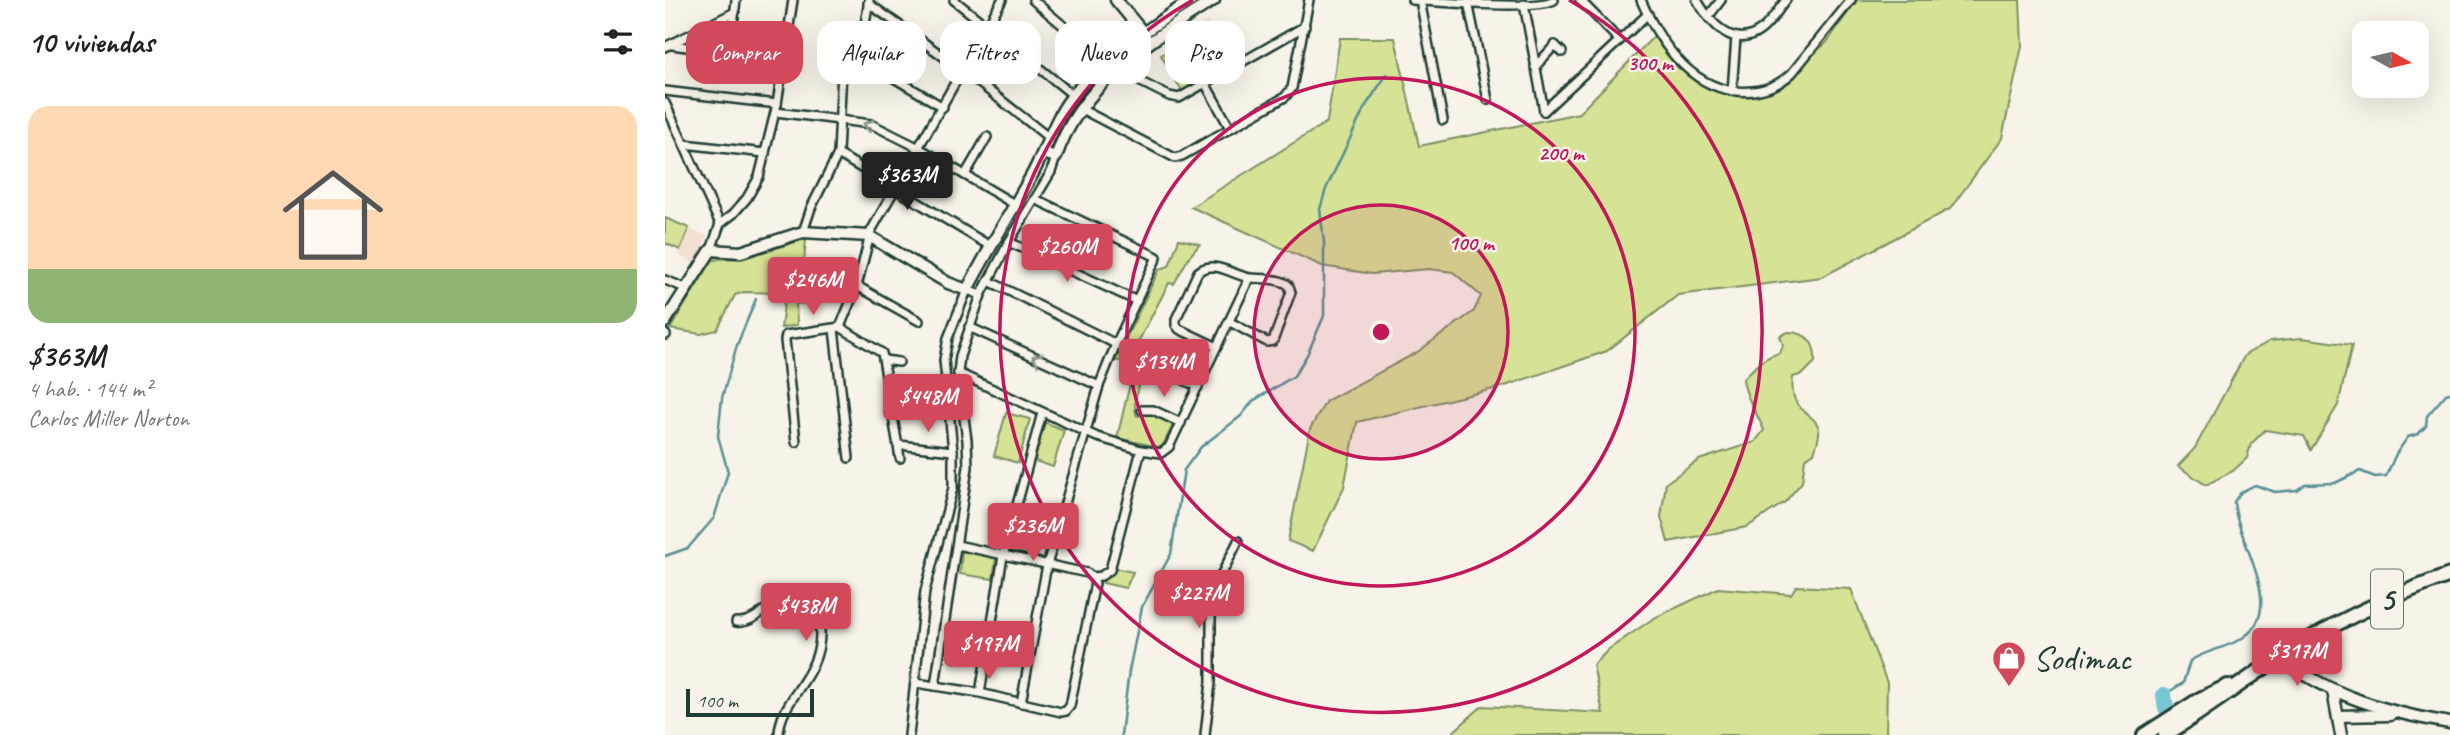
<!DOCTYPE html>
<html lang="es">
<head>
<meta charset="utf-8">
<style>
  :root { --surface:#fff; --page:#f2f2f2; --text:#202124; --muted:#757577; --line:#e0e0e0; --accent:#d1495b }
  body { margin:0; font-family:Caveat,sans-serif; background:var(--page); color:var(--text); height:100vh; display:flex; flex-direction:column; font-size:26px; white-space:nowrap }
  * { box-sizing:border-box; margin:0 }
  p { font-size:23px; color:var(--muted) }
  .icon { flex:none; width:38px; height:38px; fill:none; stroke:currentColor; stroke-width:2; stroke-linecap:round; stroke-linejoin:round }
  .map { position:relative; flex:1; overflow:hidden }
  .drawer { display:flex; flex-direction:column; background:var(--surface); width:665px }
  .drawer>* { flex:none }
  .guide { position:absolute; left:21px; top:21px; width:665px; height:63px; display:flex; gap:14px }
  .needle { width:46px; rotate:98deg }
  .tools { position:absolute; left:1687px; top:21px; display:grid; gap:14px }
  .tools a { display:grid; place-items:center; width:77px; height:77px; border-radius:14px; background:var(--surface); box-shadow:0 7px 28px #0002; font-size:35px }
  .scale { position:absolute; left:21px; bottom:18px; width:128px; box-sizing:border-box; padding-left:7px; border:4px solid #1f3d34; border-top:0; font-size:19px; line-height:24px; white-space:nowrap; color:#1f3d34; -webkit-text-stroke:5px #f7f3e8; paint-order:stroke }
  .price { position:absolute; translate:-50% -60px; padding:0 16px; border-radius:7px; background:var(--accent); color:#fff; font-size:23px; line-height:46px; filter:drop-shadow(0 2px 4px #0008) }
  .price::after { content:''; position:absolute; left:50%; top:42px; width:21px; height:16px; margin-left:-10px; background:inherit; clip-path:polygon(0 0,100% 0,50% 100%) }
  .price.active { background:#222; color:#fff }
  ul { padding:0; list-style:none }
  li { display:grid; align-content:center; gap:14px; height:371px; padding:0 28px }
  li+li { border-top:2px solid var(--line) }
  li span { display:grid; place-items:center; height:217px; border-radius:21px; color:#555 }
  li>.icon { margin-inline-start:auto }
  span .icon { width:126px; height:126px; fill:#fffc; stroke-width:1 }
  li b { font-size:30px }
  h2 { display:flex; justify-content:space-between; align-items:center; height:84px; padding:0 28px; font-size:30px }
  .pill { padding:0 24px; border-radius:21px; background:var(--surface); box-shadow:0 7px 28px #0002; font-size:24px; line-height:63px }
  .pill.active { background:var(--accent); color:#fff }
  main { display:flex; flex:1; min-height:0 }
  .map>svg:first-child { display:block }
</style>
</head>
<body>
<main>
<section class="drawer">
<h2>10 viviendas<svg class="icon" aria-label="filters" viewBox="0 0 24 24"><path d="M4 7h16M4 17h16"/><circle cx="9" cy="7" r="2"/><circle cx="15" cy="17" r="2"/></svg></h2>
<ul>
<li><span style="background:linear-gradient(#ffd9b3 75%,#8fb573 0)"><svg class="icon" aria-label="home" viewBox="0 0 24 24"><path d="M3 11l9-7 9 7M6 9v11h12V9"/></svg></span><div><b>$363M</b><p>4 hab. · 144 m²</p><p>Carlos Miller Norton</p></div></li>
</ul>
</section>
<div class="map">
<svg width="1785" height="735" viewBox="0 0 1785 735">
  <rect width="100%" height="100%" fill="#f7f3e8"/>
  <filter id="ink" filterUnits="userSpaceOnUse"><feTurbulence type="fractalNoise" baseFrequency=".0143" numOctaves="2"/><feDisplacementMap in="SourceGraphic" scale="14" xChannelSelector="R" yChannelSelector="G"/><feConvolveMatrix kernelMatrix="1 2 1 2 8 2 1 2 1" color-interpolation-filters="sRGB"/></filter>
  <g filter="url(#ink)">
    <g fill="#f3e0d2">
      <polygon points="542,21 561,46 533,64 518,39"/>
      <polygon points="25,230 42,235 32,265 13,255"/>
    </g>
    <g fill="#d6e295" stroke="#7a9064" stroke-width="2">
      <polygon points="1192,0 1355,0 1357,46 1337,138 1285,209 1157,277 1013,295 942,351 837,387 692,422 679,487 648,551 623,541 645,429 661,401 751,353 809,311 816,296 788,272 764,269 707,274 657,266 526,207 662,122 675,38 730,38 754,146 914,113 993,32 1027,73 1072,91 1118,82 1162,42"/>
      <polygon points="67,20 64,39 33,35"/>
      <polygon points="515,44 537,79 517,91 496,55"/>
      <polygon points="0,218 24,228 15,250 0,243"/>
      <path d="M141 239 139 263 161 266 155 302 131 304 132 325 116 328 119 304 112 293 79 292 70 295 52 330 36 334 5 329 47 261C56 256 67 260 78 258Z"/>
      <path d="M514 239 535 244 524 257 509 284 504 283 471 346 480 352 471 359 479 374C474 387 466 403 472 416L486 414 505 420 507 427 497 447H493L452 438 467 375V360L450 361 492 274 495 269 504 266Z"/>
      <path d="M1123 332C1143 332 1151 344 1150 362L1138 374 1128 377C1123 415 1152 412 1154 430 1155 437 1151 446 1149 453L1140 459 1137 482 1120 502 1082 527 1003 542 996 517 1001 483 1034 460 1090 442 1099 430C1092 413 1080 397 1078 379 1089 368 1099 356 1115 353L1118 345 1115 336Z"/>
      <polygon points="1637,338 1687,345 1673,405 1646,450 1639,436 1600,430 1586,444 1582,458 1568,471 1541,485 1513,466 1530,448 1580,355 1605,341"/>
      <polygon points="341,413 365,419 353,463 329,456"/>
      <polygon points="379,422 399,430 388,467 370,461"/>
      <polygon points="297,551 331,558 328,579 295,574"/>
      <polygon points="449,568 468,572 461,588 438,583 441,575"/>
      <polygon points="1131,586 1186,589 1222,683 1221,735 785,735 817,706 938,713 928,665 944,649 989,618 1053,588 1126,594"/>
    </g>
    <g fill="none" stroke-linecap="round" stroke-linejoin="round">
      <g stroke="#548f94" stroke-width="2.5">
        <polyline points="0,556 23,548 49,518 63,472 53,436 57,398 72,345 91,299"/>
        <path d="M1499 695 1518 683 1525 661C1540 651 1558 649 1574 640 1626 612 1571 541 1569 502L1576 492 1590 485 1610 492 1632 490 1640 484 1670 483 1695 471 1710 477 1721 476 1731 454 1743 437 1753 434 1761 426 1762 416 1781 394 1785 393"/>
        <polyline points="456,735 464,671 477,607 506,554 519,470 536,447 576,416 588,401 629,376 642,355 659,316 659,242 655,209 661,189 700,107 722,74"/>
      </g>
      <polyline stroke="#77c6d4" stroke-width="16" points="1499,695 1501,708"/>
      <g stroke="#1f3d34" stroke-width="12">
        <g id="street">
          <polyline points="289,0 408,95"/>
          <polyline points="368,0 441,62"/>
          <path d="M747 0C772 2 873 10 889 0"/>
          <polyline points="755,0 778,120"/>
          <polyline points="915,0 954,40"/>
          <path d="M976 0C996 46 1031 97 1088 91 1104 89 1115 84 1127 73L1186 0"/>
          <path d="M1032 0C1045 23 1069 51 1096 30 1106 22 1113 10 1121 0"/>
          <polyline points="803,2 823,100"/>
          <polyline points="203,3 299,71 383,137"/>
          <polyline points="859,4 879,111"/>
          <polyline points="1043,17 1056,0"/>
          <polyline points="168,37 185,52 278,107"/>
          <polyline points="7,45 120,61"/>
          <polyline points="0,47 70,12"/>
          <polyline points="65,51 71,0"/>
          <polyline points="870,67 890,45 897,52"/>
          <polyline points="452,70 504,96 514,98 640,26"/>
          <polyline points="540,83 565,128"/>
          <polyline points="0,91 112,104"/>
          <polyline points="1067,91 1071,37"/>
          <polyline points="0,103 55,224 46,250"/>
          <polyline points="416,109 510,158 517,156 620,97 627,88 644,0"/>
          <polyline points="879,111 983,14"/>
          <polyline points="111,112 206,124 254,148 349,204"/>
          <polyline points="19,144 100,153"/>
          <polyline points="173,154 325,246"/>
          <polyline points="300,175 322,137"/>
          <polyline points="55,224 68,214 82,198 94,177 112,104 128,0"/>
          <polyline points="138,232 146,208 173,154 177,69 200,24 204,0"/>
          <polyline points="344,242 472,301"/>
          <polyline points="0,280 23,289"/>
          <polyline points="324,281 451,344"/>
          <polyline points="192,286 254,321"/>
          <polyline points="175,327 192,286 206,231 337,0"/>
          <polyline points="304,327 434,386"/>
          <polyline points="169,329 184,458"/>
          <polyline points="0,334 1,335"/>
          <path d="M552 347 514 329 511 325V319L533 272C548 258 571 277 586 278 596 279 611 278 620 283 625 285 624 287 626 292L608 341 602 342 565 322"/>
          <polyline points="219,360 234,362"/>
          <polyline points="478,362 485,363 533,387"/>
          <polyline points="293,373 432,437 476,450 496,453 504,447 584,279"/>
          <polyline points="477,410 488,410 516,423"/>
          <polyline points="131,442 120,340 121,335 175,327 217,353 235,458"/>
          <polyline points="234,445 288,451"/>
          <polyline points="292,545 422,573 427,577"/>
          <polyline points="427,577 436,576 445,570 476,450"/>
          <path d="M71 622C99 625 113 581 136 604 145 612 151 619 155 630 157 677 114 699 114 735"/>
          <polyline points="251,683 315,693 396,712 401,711 405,706 430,583 427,577"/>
          <polyline points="270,686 303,467 302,440 293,373 295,356 316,295 344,242 386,172 391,157"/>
          <polyline points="315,693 338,556 377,413"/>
          <polyline points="356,703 382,565 434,386 451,344 492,257 370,199"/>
          <polyline points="244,735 260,591 288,488 288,451 279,360 283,338 302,290 316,295"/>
          <polyline points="540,735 546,682 546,596 573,541"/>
        </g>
      </g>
      <g stroke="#1f3d34" stroke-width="15">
        <g id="secondary">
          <polyline points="451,0 480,35"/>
          <path d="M378 153 391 157C414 85 488 38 549 0"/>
          <path d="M0 322 46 250 76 252 138 232 204 236 283 283 302 290C323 250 346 212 368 173 382 147 390 116 410 93 442 55 486 27 527 0"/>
          <path d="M1615 657C1664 696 1724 713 1785 723"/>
          <polyline points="1668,691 1676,735"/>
          <polyline points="1673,716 1725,715"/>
        </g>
      </g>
      <g stroke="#1f3d34" stroke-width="18">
        <g id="highway">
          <polyline points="1479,735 1535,699 1563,686"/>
          <path d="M1500 735C1547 706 1591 671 1639 642 1685 615 1734 593 1785 575"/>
        </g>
      </g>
      <use href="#street" stroke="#f7f3e8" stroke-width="7"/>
      <use href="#secondary" stroke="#f7f3e8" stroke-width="10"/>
      <use href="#highway" stroke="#f7f3e8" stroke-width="12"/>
    </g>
    <defs><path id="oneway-chevron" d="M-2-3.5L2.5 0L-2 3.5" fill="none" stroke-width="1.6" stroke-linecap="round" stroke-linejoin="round" transform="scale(1.75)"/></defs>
    <g stroke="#8b988e">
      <use href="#oneway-chevron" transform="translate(203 125) rotate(-163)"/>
      <use href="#oneway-chevron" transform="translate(372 358) rotate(-156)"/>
    </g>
  </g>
  <circle cx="716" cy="332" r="127" fill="#c2185b" fill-opacity=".12"/>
  <g fill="none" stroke="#c2185b" stroke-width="3.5">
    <circle cx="716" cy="332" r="127"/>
    <circle cx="716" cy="332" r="254"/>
    <path d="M904 0A381 381 0 1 1 528 0"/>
  </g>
  <defs>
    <g id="shop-pin" transform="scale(1.75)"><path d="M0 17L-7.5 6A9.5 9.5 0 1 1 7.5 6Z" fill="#d1495b" stroke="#f7f3e8"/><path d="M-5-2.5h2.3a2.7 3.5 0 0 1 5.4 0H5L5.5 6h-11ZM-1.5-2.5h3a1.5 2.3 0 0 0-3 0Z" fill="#fff"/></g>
  </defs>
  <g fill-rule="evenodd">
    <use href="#shop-pin" x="1344" y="658"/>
  </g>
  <g text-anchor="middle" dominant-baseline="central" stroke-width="5" stroke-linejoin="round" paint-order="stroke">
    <rect fill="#f7f3e8" stroke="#60746a" stroke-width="2" x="1706" y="569.5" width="32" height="59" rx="5"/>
    <g font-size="33" font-weight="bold" fill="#1f3d34">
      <text x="1722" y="599">5</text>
    </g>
    <g font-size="35" fill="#1f3d34" stroke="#f7f3e8" text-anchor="start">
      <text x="1368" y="658">Sodimac</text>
    </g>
  </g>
  <circle cx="716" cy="332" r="10" fill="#c2185b" stroke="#f7f3e8" stroke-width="3.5"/>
  <g font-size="21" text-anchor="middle" font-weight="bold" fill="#c2185b" stroke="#f7f3e8" stroke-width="5" stroke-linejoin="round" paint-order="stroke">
    <text x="985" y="70">300 m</text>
    <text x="896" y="160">200 m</text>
    <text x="806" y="250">100 m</text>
  </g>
</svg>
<div class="tools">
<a><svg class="needle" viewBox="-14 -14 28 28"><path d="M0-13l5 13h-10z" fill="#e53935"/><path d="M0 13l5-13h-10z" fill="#757577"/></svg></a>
</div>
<div class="scale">100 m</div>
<b class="price active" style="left:242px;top:212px">$363M</b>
<b class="price" style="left:402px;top:284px">$260M</b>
<b class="price" style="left:148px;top:317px">$246M</b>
<b class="price" style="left:499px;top:399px">$134M</b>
<b class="price" style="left:263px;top:434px">$448M</b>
<b class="price" style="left:368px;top:563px">$236M</b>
<b class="price" style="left:534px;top:630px">$227M</b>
<b class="price" style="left:141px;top:643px">$438M</b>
<b class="price" style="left:324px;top:681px">$197M</b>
<b class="price" style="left:1632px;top:688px">$317M</b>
<div class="guide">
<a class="pill active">Comprar</a>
<a class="pill">Alquilar</a>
<a class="pill">Filtros</a>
<a class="pill">Nuevo</a>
<a class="pill">Piso</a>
</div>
</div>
</main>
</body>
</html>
